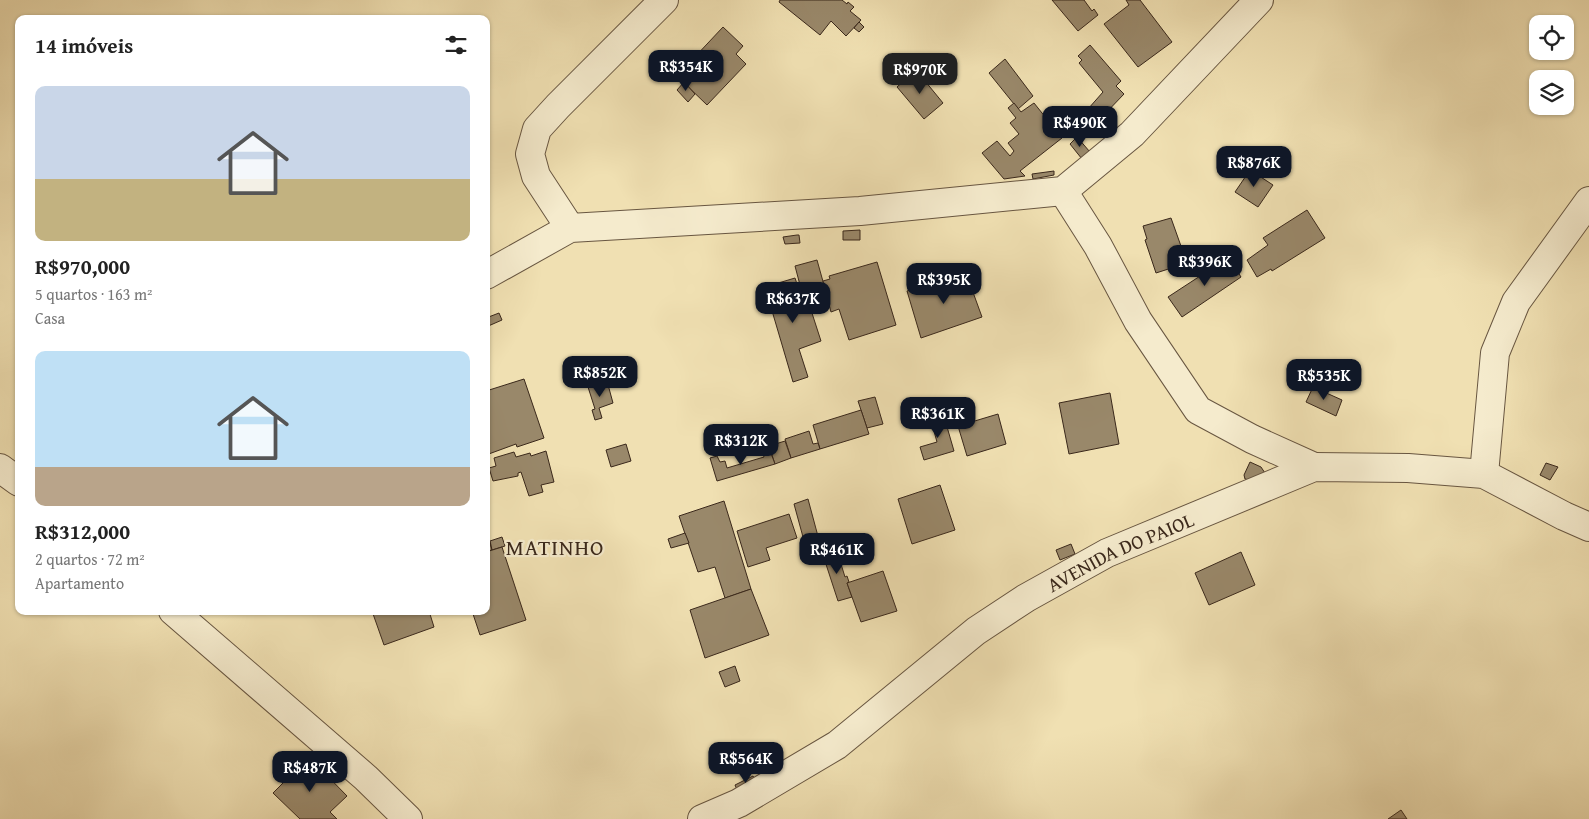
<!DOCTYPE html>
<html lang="pt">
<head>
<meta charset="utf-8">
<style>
  :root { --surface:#fff; --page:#f2f2f2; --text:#222; --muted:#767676; --accent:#111827 }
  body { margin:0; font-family:"Gentium Book Plus",serif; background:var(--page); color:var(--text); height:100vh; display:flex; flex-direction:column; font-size:19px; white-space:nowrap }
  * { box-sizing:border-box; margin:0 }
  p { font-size:16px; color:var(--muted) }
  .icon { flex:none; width:28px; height:28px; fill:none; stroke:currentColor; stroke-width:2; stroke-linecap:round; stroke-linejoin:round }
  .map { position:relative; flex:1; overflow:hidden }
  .details { position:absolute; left:15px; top:15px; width:475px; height:600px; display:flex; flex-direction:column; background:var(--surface); border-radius:10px; box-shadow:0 1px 4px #0004 }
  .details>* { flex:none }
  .tools { position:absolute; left:1529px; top:15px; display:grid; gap:10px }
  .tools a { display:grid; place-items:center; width:45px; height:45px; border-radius:10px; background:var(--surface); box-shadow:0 1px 4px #0004; font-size:25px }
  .price { position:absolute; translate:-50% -42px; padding:0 11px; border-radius:10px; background:var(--accent); color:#fff; font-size:16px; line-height:32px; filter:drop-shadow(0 1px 2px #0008) }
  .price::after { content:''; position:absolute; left:50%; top:30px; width:15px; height:11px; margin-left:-8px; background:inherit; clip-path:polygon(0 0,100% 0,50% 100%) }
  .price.current { background:#222; color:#fff }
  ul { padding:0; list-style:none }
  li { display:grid; align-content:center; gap:10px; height:265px; padding:0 20px }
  li span { display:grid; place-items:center; height:155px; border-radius:10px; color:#555 }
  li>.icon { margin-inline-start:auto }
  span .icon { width:90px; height:90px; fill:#fffc; stroke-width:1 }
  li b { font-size:21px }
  h2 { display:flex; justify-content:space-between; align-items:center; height:60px; padding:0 20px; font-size:21px }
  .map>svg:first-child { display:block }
</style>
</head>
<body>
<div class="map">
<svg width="1589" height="819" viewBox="0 0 1589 819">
  <rect width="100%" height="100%" fill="#f0e0b2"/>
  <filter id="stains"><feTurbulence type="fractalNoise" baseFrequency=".004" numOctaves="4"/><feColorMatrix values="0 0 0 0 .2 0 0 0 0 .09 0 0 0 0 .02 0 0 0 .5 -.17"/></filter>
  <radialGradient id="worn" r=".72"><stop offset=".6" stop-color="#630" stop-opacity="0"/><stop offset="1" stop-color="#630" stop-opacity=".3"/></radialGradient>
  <g fill="#99886a" stroke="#3a281b">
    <polygon points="780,0 842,0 847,4 848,2 854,7 850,11 861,20 846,36 831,21 820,35 779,2"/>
    <polygon points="1052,0 1084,0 1092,11 1094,9 1098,15 1078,31"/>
    <polygon points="1126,0 1140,0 1172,42 1138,67 1104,24 1129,5"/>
    <polygon points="859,22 864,27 859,32 854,28"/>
    <polygon points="723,27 743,46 736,54 746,64 707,105 677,76"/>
    <polygon points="1090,45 1121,81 1116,86 1124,94 1101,118 1095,111 1092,115 1088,109 1103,92 1079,63 1082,60 1078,56"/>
    <polygon points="1005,59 1033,96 1018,109 989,73"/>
    <polygon points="916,70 943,103 924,119 897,87"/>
    <polygon points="684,82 695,94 688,102 677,90"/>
    <polygon points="1014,103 1021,112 1034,103 1062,138 1020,171 1025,176 1004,179 982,153 997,141 1010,156 1014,151 1008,143 1019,134 1010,123 1016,118 1008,108"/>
    <polygon points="1077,137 1090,152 1082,159 1070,144"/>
    <polygon points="1250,170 1273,185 1258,207 1235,192"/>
    <polygon points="1054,171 1054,175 1033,179 1032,174"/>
    <polygon points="1307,210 1325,238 1272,271 1271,269 1257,277 1247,260 1268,245 1263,238"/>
    <polygon points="1171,218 1187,263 1156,273 1145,240 1147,239 1143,226"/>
    <polygon points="860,230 860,240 843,240 843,231"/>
    <polygon points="797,235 799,235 800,243 785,244 783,237"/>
    <polygon points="1227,255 1241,277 1182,317 1168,297 1220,263 1218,261"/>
    <polygon points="817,260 829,303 823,304 822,299 805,304 795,266"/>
    <polygon points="877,262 896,325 849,340 839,309 831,312 823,281 830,279 829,276"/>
    <polygon points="966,273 982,317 921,338 907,291"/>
    <polygon points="795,278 797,284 799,284 806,309 810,307 821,341 799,349 808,377 793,382 765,287"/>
    <polygon points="499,313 502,320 486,327 486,318"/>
    <polygon points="524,379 544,438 517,447 516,444 486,455 486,391"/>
    <polygon points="607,381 613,403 599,408 602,418 595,420 592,410 595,409 588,387"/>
    <polygon points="1313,387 1342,400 1336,416 1306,402"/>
    <polygon points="1110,393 1119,444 1069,454 1059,403"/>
    <polygon points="875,397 883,424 867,428 858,401"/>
    <polygon points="861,410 869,434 820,449 813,425"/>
    <polygon points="943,413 954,451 924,460 920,447 937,442 930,417"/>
    <polygon points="998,414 1006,444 967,456 958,426"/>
    <polygon points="809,431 813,444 818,443 820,449 791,458 785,439"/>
    <polygon points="785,441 791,458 775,464 769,446"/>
    <polygon points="626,444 631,461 611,467 606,450"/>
    <polygon points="769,448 775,464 717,481 710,458 717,456 720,462 725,461 727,468 764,457 762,450"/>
    <polygon points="546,451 554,482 541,485 543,492 529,496 521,472 518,473 518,476 493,481 489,468 496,466 494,458 514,452 516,457 530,453 531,456"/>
    <polygon points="1250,462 1261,467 1265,473 1249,480 1245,479 1244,475"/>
    <polygon points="1546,463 1558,467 1550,480 1540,475"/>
    <polygon points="940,485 955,530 912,544 898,499"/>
    <polygon points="808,499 823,555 809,559 794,504"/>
    <polygon points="724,501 751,589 725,598 715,567 698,572 679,516"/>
    <polygon points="789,514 797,538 766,548 770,560 748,567 737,531"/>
    <polygon points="486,529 492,550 486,552"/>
    <polygon points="685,533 689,543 671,548 668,539"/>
    <polygon points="502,537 505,546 492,550 490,541"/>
    <polygon points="1071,544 1075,554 1060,560 1056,550"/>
    <polygon points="502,547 526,620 480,635 472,611 486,611 486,552"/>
    <polygon points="836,548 845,577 847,576 849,582 847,583 852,597 838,601 822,552"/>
    <polygon points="1241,552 1255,585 1209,605 1195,573"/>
    <polygon points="883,571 897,611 861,622 847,583"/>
    <polygon points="751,589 769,635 705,658 690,610"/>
    <polygon points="372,611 429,611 434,627 384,645"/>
    <polygon points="735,666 740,681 725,687 719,672"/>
    <polygon points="309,757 347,796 330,812 337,819 300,819 273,793"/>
    <polygon points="753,776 757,783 738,792 735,785"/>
    <polygon points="1401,810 1407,819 1388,819"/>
  </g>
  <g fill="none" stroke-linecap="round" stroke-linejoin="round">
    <g stroke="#685641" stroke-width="30">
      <g id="street">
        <polyline points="1063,191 1098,246 1138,321 1198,410 1252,439 1314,467"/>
        <polyline points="570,228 536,176 530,154 537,129 558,106 664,0"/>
        <polyline points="486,275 570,228 860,211 1063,191 1132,134 1259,0"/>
        <polyline points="0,468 19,482"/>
        <polyline points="1484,474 1495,353 1516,302 1589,201"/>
        <polyline points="173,611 366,778 408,819"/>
        <path id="s1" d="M702 819 739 803 837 745 976 631 1026 598 1107 553 1314 467 1408 468 1484 474 1564 516 1589 527"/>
      </g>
    </g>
    <use href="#street" stroke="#f5ebcd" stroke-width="28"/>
  </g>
  <g text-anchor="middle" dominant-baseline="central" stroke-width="4.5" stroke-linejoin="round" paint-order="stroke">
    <g font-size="20" fill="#3a281b" stroke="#f5ebcd">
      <text stroke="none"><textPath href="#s1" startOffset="499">AVENIDA DO PAIOL</textPath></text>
    </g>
    <g font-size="22" letter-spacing="1" fill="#3a281b" stroke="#f5ebcd">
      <text x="555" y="547">MATINHO</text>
    </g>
  </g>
  <rect width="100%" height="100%" filter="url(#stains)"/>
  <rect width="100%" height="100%" fill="url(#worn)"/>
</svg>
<div class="tools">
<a><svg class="icon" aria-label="locate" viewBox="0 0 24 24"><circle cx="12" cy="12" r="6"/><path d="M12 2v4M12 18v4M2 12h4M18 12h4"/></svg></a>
<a><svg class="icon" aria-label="layers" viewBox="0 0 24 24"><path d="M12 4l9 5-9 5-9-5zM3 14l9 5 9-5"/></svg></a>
</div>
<b class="price" style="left:686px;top:92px">R$354K</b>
<b class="price current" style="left:920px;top:95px">R$970K</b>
<b class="price" style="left:1080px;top:148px">R$490K</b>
<b class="price" style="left:1254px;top:188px">R$876K</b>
<b class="price" style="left:1205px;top:287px">R$396K</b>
<b class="price" style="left:944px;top:305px">R$395K</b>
<b class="price" style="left:793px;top:324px">R$637K</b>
<b class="price" style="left:600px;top:398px">R$852K</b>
<b class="price" style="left:1324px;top:401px">R$535K</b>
<b class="price" style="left:938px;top:439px">R$361K</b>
<b class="price" style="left:741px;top:466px">R$312K</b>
<b class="price" style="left:837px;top:575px">R$461K</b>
<b class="price" style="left:746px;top:784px">R$564K</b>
<b class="price" style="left:310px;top:793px">R$487K</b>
<section class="details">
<h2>14 imóveis<svg class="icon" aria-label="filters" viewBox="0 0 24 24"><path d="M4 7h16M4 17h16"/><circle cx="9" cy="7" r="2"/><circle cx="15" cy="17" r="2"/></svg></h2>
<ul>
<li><span style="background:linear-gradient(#c9d6e8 60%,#c2b280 0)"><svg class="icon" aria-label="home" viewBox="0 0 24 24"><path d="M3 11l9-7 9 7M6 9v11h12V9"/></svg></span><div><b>R$970,000</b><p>5 quartos · 163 m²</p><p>Casa</p></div></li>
<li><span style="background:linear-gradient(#bfe0f5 75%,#b9a48a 0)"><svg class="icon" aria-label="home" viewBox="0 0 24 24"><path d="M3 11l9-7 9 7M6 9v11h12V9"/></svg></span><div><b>R$312,000</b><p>2 quartos · 72 m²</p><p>Apartamento</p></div></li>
</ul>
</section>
</div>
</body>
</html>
